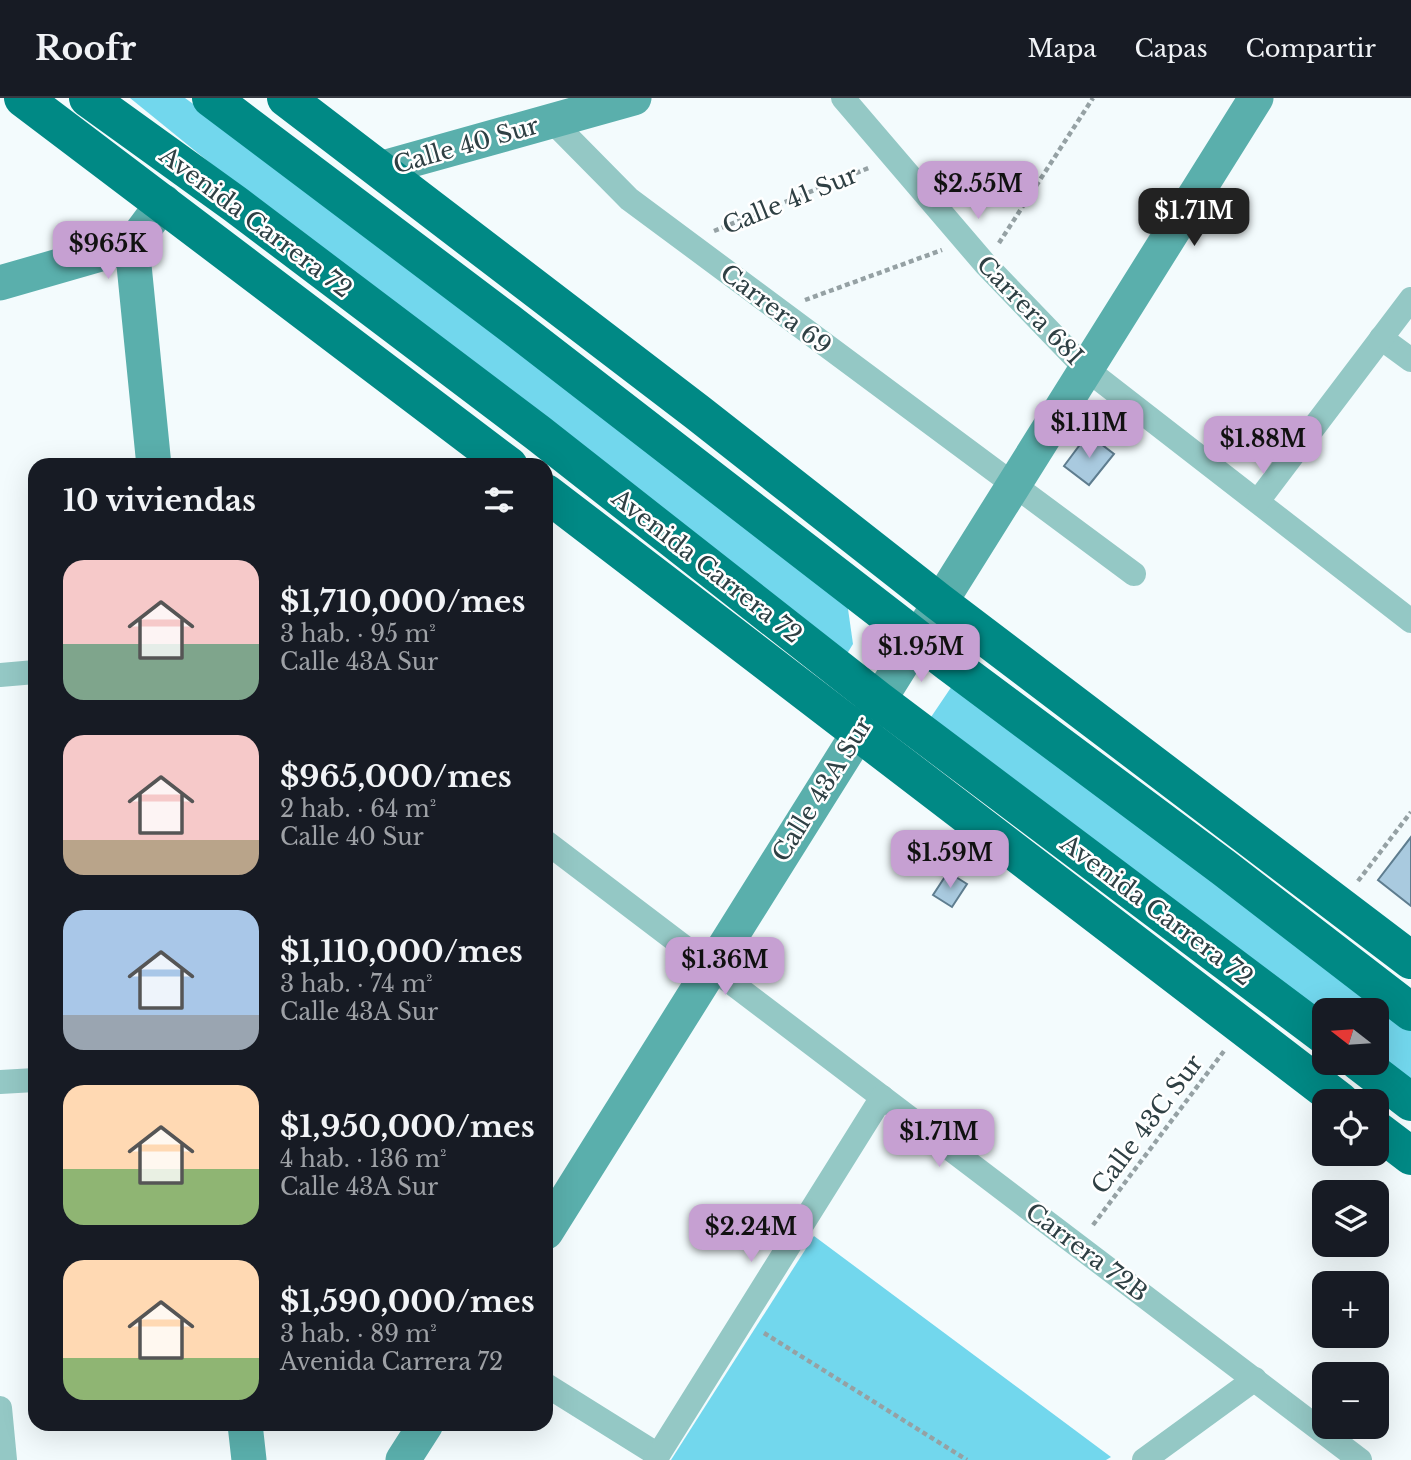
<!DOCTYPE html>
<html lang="es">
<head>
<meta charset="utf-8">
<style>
  :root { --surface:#171b24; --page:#242831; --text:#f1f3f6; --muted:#9ea1a6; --line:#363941; --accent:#c6a0d2 }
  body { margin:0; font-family:"Libre Baskerville",serif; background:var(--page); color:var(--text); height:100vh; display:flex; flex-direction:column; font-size:26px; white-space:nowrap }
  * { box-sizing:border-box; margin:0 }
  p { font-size:23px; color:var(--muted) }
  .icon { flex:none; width:38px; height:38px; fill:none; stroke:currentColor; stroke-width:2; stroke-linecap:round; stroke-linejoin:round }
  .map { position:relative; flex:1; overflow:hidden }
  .panel { position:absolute; left:28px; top:360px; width:525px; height:973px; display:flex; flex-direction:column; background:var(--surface); border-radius:21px; box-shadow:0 7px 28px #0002 }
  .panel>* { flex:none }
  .needle { width:46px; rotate:287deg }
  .buttons { position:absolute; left:1312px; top:900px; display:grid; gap:14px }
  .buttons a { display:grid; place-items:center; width:77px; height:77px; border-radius:14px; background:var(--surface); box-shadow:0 7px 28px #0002; font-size:35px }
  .price { position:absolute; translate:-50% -60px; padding:0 16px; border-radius:14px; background:var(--accent); color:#111; font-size:23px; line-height:46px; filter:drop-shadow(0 2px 4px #0008) }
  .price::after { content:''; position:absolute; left:50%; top:42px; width:21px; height:16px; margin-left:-10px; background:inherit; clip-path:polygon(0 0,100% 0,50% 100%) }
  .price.current { background:#222; color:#fff }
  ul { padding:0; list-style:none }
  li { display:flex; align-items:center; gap:21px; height:175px; padding:0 35px }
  li span { display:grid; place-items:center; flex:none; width:196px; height:140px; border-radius:21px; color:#555 }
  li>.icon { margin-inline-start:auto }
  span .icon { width:84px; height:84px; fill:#fffc; stroke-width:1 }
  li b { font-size:30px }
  h2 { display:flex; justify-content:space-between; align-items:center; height:84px; padding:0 35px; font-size:30px }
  header { display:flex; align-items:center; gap:42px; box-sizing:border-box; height:98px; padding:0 35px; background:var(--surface); border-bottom:2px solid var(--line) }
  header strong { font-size:33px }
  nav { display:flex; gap:38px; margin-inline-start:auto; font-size:24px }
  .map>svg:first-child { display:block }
</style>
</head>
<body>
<header>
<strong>Roofr</strong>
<nav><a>Mapa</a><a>Capas</a><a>Compartir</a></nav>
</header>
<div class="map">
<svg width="1411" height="1362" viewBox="0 0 1411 1362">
  <rect width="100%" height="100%" fill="#f3fbfd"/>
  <g fill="#72d7ed">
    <polygon points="130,0 185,0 274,65 847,504 853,546 845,559 331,163"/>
    <polygon points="952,588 1253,810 1411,933 1411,984 1377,958 1377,912 1325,912 1325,918 927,625"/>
    <polygon points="814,1138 1111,1359 1106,1362 671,1362"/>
  </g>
  <g fill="#a9cadf" stroke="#5e7d8f" stroke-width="2">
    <polygon points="1088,336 1114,356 1089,387 1064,368"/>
    <polygon points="1411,739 1411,808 1378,782"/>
    <polygon points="948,774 967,786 952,809 933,797"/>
  </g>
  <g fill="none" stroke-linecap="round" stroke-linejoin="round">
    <g stroke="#95a1a4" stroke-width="4.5" stroke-dasharray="5 3.5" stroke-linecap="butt">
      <polyline points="714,133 871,69"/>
      <polyline points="999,145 1093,0"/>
      <polyline points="805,202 942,152"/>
      <polyline points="1358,783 1411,714"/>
      <polyline points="1093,1127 1224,953"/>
      <polyline points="764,1235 967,1362"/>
    </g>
    <g stroke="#94c8c5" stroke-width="24">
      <polyline points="843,0 986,167 1085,270 1411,523"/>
      <polyline points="552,23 629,101 1134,476"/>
      <polyline points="1381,240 1411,262"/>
      <polyline points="1258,403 1411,201"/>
      <polyline points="0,577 35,574"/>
      <polyline points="546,744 1360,1362"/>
      <polyline points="0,984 35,982"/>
      <polyline points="546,1287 658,1357"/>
      <polyline points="0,1310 5,1362"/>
      <polyline points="655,1362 882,999"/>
      <polyline points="1144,1362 1255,1281"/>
    </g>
    <g stroke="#5aafac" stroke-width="35">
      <polyline points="379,71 634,0"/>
      <polyline points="132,147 154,368"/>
      <polyline points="0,185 132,147 164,104"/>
      <polyline points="546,1134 1256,0"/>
      <polyline points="245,1326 249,1362"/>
      <polyline points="403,1362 426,1326"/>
    </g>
    <g stroke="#008985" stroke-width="38">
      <polyline points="23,0 509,368"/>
      <polyline points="88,0 235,106 538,335 878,602 1325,938"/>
      <polyline points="211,0 508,224 949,565 1224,770 1411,914"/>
      <polyline points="286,0 697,314 939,504 1411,862"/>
      <polyline points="546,395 1340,1003"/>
      <polyline points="1359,964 1411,1004"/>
      <polyline points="1377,1032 1411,1058"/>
    </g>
  </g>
  <g text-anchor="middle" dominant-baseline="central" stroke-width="5" stroke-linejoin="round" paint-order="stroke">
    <g font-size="24" fill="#2f4044" stroke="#fff">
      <text transform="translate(466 47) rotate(-16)">Calle 40 Sur</text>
      <text transform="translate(790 102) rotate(-22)">Calle 41 Sur</text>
      <text transform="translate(256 124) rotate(37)">Avenida Carrera 72</text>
      <text transform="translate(776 211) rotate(37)">Carrera 69</text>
      <text transform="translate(1030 212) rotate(46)">Carrera 68I</text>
      <text transform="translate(707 468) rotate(38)">Avenida Carrera 72</text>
      <text transform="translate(822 691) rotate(-58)">Calle 43A Sur</text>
      <text transform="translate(1157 812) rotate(37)">Avenida Carrera 72</text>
      <text transform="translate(1147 1026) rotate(-53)">Calle 43C Sur</text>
      <text transform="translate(1087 1154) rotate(37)">Carrera 72B</text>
    </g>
  </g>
</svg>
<div class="buttons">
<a><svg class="needle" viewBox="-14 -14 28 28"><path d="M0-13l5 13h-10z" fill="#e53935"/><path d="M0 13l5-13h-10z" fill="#9ea1a6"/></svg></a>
<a><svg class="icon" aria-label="locate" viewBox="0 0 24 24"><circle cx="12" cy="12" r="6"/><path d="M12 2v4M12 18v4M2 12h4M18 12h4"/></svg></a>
<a><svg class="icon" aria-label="layers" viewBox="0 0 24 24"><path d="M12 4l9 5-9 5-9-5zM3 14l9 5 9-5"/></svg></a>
<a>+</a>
<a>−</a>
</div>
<b class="price" style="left:978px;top:123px">$2.55M</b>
<b class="price current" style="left:1194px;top:150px">$1.71M</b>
<b class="price" style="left:108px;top:183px">$965K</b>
<b class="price" style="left:1089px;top:362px">$1.11M</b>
<b class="price" style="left:1263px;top:378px">$1.88M</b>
<b class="price" style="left:921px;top:586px">$1.95M</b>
<b class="price" style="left:950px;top:792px">$1.59M</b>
<b class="price" style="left:725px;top:899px">$1.36M</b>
<b class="price" style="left:939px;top:1071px">$1.71M</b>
<b class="price" style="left:751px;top:1166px">$2.24M</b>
<section class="panel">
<h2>10 viviendas<svg class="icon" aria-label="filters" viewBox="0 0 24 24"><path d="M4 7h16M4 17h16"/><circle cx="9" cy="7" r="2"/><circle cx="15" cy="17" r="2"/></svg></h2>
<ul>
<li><span style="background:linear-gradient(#f6c9c9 60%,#7fa58c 0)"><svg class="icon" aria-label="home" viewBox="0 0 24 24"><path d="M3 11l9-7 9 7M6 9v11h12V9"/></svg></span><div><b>$1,710,000/mes</b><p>3 hab. · 95 m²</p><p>Calle 43A Sur</p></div></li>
<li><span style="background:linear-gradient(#f6c9c9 75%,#b9a48a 0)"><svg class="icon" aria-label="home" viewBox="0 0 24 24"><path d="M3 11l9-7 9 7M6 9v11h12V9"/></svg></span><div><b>$965,000/mes</b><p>2 hab. · 64 m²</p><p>Calle 40 Sur</p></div></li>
<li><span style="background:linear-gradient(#a9c7e8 75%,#9aa5b1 0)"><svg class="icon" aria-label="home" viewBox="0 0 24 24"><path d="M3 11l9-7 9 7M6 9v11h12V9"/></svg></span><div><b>$1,110,000/mes</b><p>3 hab. · 74 m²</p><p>Calle 43A Sur</p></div></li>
<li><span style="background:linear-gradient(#ffd9b3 60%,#8fb573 0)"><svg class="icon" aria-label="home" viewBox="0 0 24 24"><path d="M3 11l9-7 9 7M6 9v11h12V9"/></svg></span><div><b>$1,950,000/mes</b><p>4 hab. · 136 m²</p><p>Calle 43A Sur</p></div></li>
<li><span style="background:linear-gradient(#ffd9b3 70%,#8fb573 0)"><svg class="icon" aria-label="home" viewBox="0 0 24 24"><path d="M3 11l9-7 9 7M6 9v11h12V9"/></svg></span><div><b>$1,590,000/mes</b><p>3 hab. · 89 m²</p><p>Avenida Carrera 72</p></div></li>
</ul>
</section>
</div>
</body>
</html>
